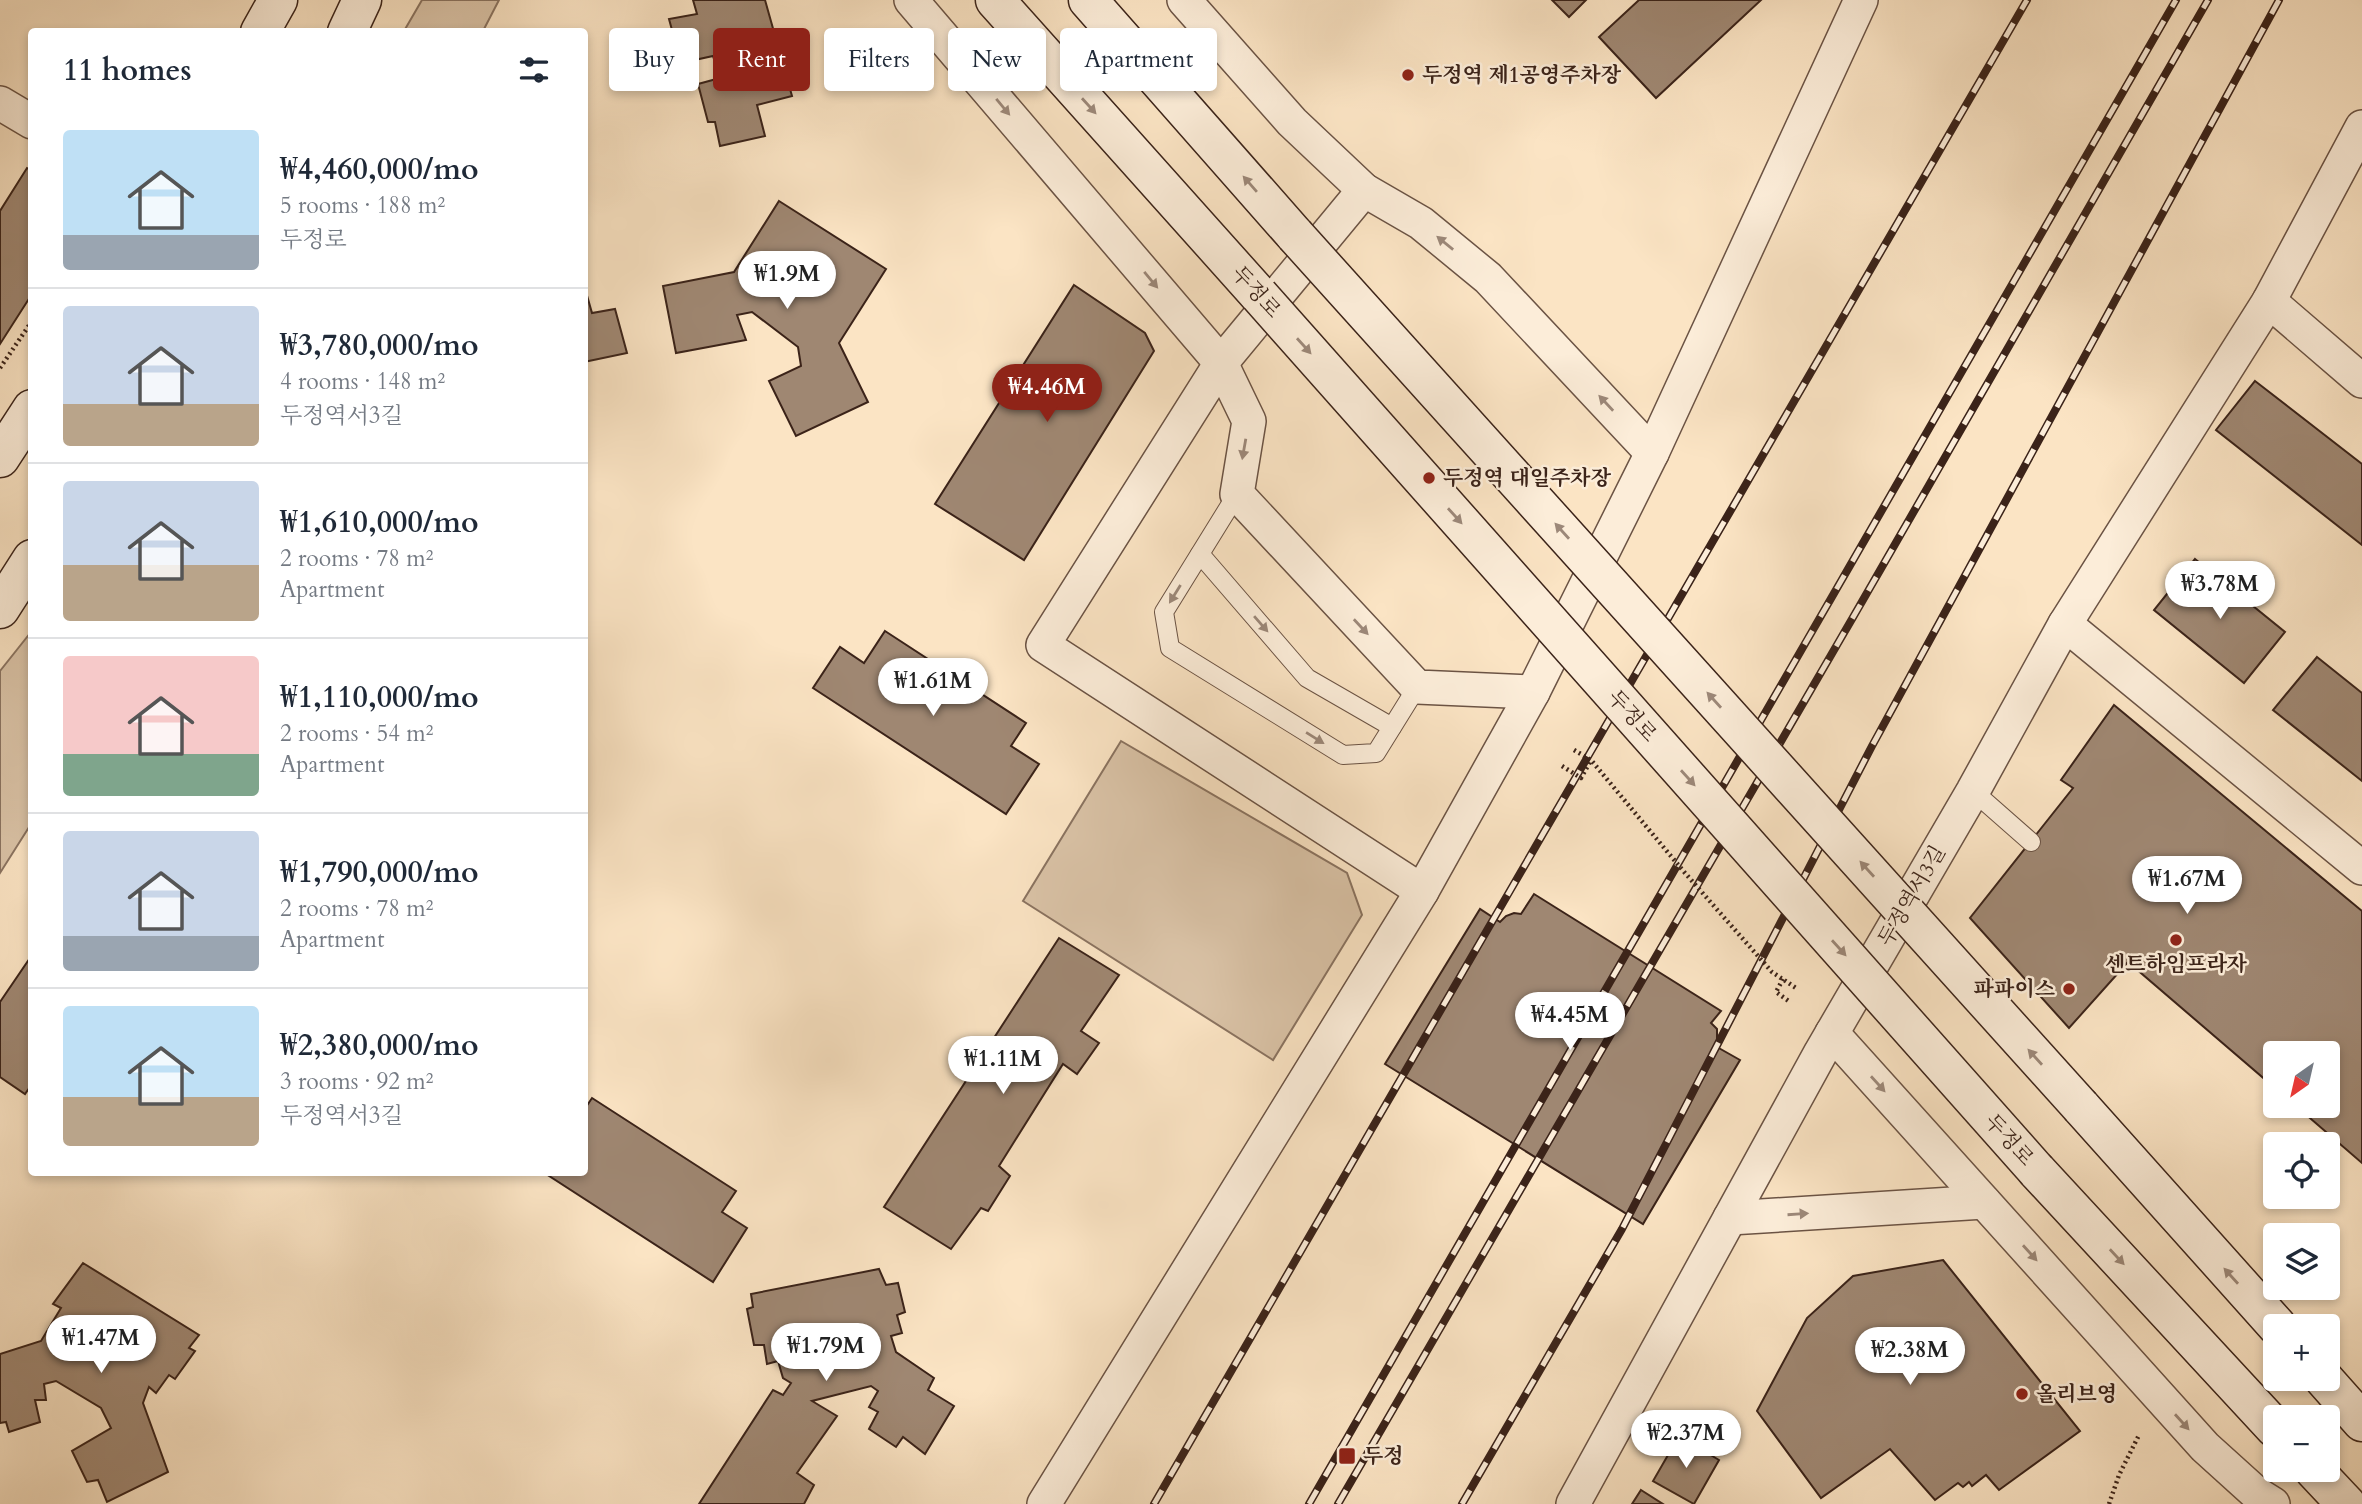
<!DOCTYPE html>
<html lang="en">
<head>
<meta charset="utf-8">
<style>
  :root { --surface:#fff; --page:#f6f6f7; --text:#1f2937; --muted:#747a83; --line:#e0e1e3; --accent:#8f2418 }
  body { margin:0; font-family:Cardo,"Noto Serif KR",serif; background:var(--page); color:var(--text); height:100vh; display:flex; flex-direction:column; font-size:26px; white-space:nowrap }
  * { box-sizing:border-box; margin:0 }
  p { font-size:23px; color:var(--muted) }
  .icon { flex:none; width:38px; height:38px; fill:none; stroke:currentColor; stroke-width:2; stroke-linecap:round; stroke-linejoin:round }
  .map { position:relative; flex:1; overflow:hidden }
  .drawer { position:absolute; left:28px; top:28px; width:560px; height:1148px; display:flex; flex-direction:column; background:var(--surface); border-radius:7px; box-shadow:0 4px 10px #0003 }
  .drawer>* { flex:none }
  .hud { position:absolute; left:609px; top:28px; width:665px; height:63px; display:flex; gap:14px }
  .needle { width:46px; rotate:214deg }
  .controls { position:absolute; left:2263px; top:1041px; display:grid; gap:14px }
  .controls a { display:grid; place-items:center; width:77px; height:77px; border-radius:7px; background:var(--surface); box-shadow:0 4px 10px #0003; font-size:35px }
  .price { position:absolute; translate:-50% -60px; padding:0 16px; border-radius:24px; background:#fff; color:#222; font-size:23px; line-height:46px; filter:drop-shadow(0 2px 4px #0008) }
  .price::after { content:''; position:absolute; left:50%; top:42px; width:21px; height:16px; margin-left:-10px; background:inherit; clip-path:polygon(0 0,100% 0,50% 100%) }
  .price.selected { background:var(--accent); color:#fff }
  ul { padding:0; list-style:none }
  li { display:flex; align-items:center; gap:21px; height:175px; padding:0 35px }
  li+li { border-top:2px solid var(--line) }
  li span { display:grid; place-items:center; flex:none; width:196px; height:140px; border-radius:7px; color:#555 }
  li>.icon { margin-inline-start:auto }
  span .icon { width:84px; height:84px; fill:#fffc; stroke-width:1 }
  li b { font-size:30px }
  h2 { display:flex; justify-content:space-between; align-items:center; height:84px; padding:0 35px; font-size:30px }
  .chip { padding:0 24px; border-radius:7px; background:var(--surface); box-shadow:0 4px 10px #0003; font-size:24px; line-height:63px }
  .chip.selected { background:var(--accent); color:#fff }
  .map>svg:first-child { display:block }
</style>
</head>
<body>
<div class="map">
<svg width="2362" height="1504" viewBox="0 0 2362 1504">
  <rect width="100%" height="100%" fill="#fbe4c4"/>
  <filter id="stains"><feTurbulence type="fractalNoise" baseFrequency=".00286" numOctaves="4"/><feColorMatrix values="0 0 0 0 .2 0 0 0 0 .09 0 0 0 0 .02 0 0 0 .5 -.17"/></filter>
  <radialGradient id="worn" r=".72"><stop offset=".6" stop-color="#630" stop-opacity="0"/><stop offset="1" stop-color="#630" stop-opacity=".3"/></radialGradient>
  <g fill="#dac3a7" stroke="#8a7360" stroke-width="2">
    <polygon points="422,0 499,0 483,31 404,31"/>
    <polygon points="31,632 31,824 0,873 0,671"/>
    <polygon points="1121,741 1347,873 1362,915 1273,1060 1023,901"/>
  </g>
  <g fill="#9f8772" stroke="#3b2319" stroke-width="2">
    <polygon points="693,0 765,0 792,96 757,105 765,136 720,146 715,122 708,122 698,84 720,78 713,56 681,63 669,19 697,14"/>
    <polygon points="1552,0 1586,0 1569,17"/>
    <polygon points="1639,0 1761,0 1656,98 1599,37"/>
    <polygon points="27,168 32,171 32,294 0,344 0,211"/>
    <polygon points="779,201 886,269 839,343 868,402 796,436 769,381 801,366 798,347 752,312 737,315 746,340 676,353 663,286 734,272"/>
    <polygon points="584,285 592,313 615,309 627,353 584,362"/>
    <polygon points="1074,285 1145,333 1154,351 1024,560 935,504"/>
    <polygon points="2255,381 2362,464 2362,545 2216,430"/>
    <polygon points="2195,559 2285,632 2244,683 2154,610"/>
    <polygon points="885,631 1026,723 1011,746 1039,764 1006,814 813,688 840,647 864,663"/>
    <polygon points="2317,657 2362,693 2362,781 2273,710"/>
    <polygon points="2114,705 2362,911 2362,1163 2296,1106 2328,1106 2328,1054 2275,1054 2275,1088 2128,962 2069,1028 1970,918 2073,788 2061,780"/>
    <polygon points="1534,894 1721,1011 1711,1023 1717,1029 1717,1047 1740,1060 1643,1224 1385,1064 1480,909 1500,922 1506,916 1514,913 1521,914"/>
    <polygon points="1059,938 1119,975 1081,1031 1099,1043 1077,1074 1063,1064 999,1166 1010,1176 988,1211 981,1208 951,1249 884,1207"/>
    <polygon points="32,955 32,1084 25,1094 0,1077 0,1002"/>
    <polygon points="592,1098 736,1191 722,1212 747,1228 713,1282 543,1172 584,1172 584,1110"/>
    <polygon points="1943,1260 2080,1431 1999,1490 1986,1475 1972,1486 1969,1482 1963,1487 1958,1483 1935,1500 1890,1449 1821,1498 1757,1411 1807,1318 1853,1276"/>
    <polygon points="83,1263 199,1335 189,1348 195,1351 175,1379 169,1375 156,1393 149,1387 143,1403 168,1472 107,1502 98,1480 87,1482 72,1451 111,1428 101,1408 56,1381 44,1384 46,1400 35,1400 40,1422 9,1432 6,1422 0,1423 0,1354 41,1341 61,1308 53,1304"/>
    <polygon points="879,1269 886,1285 898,1283 905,1312 897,1315 902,1333 891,1336 896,1352 934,1378 928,1390 954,1406 925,1454 903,1437 896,1447 869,1429 878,1412 869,1407 878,1391 871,1386 812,1401 837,1416 797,1473 814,1485 804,1504 699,1504 773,1390 783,1395 791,1383 783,1378 778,1361 767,1364 764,1345 754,1345 747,1309 753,1307 751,1294"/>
    <polygon points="1679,1436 1719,1460 1694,1504 1653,1481"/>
    <polygon points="1641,1490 1663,1504 1632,1504"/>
  </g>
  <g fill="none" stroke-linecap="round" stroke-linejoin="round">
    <g stroke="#6b5344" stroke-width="20">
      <g id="lane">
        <polyline points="1237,494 1164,612 1170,648 1343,755 1376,753 1417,687"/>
        <polyline points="1200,554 1307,678 1392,727"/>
        <polyline points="1973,791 2031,842"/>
      </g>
    </g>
    <g stroke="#6b5344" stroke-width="36">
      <g id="street">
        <polyline points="911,0 1221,363 1249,421 1237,494 1417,687 1533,692"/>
        <polyline points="1184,0 1292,122 1364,190 1421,223 1488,278 1652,453"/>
        <polyline points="0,103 32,122"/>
        <polyline points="1364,190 1221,363 1043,645 1422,891"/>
        <polyline points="2269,301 2362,381"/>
        <polyline points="2065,624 2269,301 2362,127"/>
        <polyline points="1832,1033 2205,1447 2257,1494 2273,1504"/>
        <polyline points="1730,1218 1984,1202"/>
        <polyline points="1044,1504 1422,891 1533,692 1652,453 1861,0"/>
        <polyline points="1573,1504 1821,1052 1973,791 2065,624 2362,868"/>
      </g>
    </g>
    <g stroke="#3b2319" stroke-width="41">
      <g id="secondary">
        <polyline points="995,0 1259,295"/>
        <polyline points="1088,0 1295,235"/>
        <polyline points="260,32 278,0"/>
        <polyline points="347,32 362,0"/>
        <polyline points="0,458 32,409"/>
        <polyline points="0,609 32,559"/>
        <polyline points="2081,1107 2277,1326"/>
        <polyline points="2037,1171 2275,1428"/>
        <polyline points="2324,1379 2362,1422"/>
        <polyline points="2314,1470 2346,1504"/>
      </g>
    </g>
    <g stroke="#3b2319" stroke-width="4.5" stroke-dasharray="2 3.5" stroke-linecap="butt">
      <polyline points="0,368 32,321"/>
      <polyline points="1783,979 1776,992 1790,1002"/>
      <polyline points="2109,1504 2119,1475 2139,1435"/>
    </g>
    <use href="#lane" stroke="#fcedd9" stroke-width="18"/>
    <use href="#street" stroke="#fcedd9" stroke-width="33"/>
    <use href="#secondary" stroke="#fcedd9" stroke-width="38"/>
    <g stroke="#3b2319" stroke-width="8">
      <g id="rail">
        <polyline points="1154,1504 2027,0"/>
        <polyline points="1309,1504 2176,0"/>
        <polyline points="1338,1504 1852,619 2208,0"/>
        <polyline points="1462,1504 1622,1229 1872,746 2279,0"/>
      </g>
    </g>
    <use href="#rail" stroke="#fcedd9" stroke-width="5" stroke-dasharray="16" stroke-linecap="butt"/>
    <g stroke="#3b2319" stroke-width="41" stroke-linecap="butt">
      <g id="secondary-bridge">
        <polyline points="1295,235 2081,1107"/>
        <polyline points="1259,295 2037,1171"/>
      </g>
    </g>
    <g stroke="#3b2319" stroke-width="4.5" stroke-dasharray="2 3.5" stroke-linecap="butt">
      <polyline points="1574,750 1591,760 1685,873 1772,972 1796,988"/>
      <polyline points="1562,766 1581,778 1591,760"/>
    </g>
    <use href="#secondary-bridge" stroke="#fcedd9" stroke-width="38"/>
  </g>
  <defs><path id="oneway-solid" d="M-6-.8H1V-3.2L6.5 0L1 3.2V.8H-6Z" transform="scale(1.75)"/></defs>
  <g fill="#9c8879">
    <use href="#oneway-solid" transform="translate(1089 106) rotate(48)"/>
    <use href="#oneway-solid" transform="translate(1003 107) rotate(50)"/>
    <use href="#oneway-solid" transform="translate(1250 184) rotate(-131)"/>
    <use href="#oneway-solid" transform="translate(1445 243) rotate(-141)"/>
    <use href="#oneway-solid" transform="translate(1151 280) rotate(50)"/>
    <use href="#oneway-solid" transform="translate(1304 346) rotate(48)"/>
    <use href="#oneway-solid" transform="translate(1606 403) rotate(-133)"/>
    <use href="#oneway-solid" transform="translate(1244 449) rotate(100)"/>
    <use href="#oneway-solid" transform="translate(1455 516) rotate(48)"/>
    <use href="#oneway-solid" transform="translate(1562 531) rotate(-132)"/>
    <use href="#oneway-solid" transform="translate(1175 594) rotate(122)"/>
    <use href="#oneway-solid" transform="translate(1261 624) rotate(49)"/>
    <use href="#oneway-solid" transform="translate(1361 627) rotate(47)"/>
    <use href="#oneway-solid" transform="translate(1714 700) rotate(-132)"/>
    <use href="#oneway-solid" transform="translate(1315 738) rotate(32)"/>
    <use href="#oneway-solid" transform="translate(1688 778) rotate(48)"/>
    <use href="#oneway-solid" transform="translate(1867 869) rotate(-132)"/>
    <use href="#oneway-solid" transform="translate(1839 948) rotate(48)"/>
    <use href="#oneway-solid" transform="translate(2035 1057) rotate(-132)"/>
    <use href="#oneway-solid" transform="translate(1878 1084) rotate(48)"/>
    <use href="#oneway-solid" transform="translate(1798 1214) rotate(-4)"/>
    <use href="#oneway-solid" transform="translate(2030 1253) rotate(48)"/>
    <use href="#oneway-solid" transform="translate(2117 1257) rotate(47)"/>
    <use href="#oneway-solid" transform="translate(2231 1276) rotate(-132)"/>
    <use href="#oneway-solid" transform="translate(2182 1422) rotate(48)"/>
  </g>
  <g fill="#8f2418" stroke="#fcedd9" stroke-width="2.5">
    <circle cx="1408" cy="75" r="7"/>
    <circle cx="1429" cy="478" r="7"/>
    <circle cx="2176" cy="940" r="7"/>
    <circle cx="2069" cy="989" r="7"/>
    <circle cx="2022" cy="1394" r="7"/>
    <rect x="1338" y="1447" width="18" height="18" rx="3.5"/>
  </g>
  <g text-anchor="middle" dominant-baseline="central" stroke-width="5" stroke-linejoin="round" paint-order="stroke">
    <g font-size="21" font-weight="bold" fill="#3b2319" stroke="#fcedd9" text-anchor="start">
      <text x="1422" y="75">두정역 제1공영주차장</text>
      <text x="1443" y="478">두정역 대일주차장</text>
      <text x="2176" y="964" text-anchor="middle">센트하임프라자</text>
      <text x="2055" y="989" text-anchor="end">파파이스</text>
      <text x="2036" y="1394">올리브영</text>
      <text x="1363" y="1456">두정</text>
    </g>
    <g font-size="21" fill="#3b2319" stroke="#fcedd9">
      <text transform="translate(1256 292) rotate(48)">두정로</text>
      <text transform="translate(1632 716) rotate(48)">두정로</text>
      <text transform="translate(1912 896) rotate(-60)">두정역서3길</text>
      <text transform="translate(2009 1140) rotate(48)">두정로</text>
    </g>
  </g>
  <rect width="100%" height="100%" filter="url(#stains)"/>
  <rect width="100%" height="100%" fill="url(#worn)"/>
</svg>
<div class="controls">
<a><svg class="needle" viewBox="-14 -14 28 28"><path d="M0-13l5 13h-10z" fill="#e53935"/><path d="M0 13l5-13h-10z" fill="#747a83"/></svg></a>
<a><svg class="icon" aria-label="locate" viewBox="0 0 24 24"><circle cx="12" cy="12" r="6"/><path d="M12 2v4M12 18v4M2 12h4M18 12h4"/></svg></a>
<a><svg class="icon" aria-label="layers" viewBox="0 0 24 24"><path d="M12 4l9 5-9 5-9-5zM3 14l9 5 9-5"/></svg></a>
<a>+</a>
<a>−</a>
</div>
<b class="price" style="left:787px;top:311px">₩1.9M</b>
<b class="price selected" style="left:1047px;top:424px">₩4.46M</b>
<b class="price" style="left:2220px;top:621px">₩3.78M</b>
<b class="price" style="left:933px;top:718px">₩1.61M</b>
<b class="price" style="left:2187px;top:916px">₩1.67M</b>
<b class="price" style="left:1570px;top:1052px">₩4.45M</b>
<b class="price" style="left:1003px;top:1096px">₩1.11M</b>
<b class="price" style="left:101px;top:1375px">₩1.47M</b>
<b class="price" style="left:826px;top:1383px">₩1.79M</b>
<b class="price" style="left:1910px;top:1387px">₩2.38M</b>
<b class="price" style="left:1686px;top:1470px">₩2.37M</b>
<div class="hud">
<a class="chip">Buy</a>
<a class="chip selected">Rent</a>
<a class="chip">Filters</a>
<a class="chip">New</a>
<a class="chip">Apartment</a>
</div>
<section class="drawer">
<h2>11 homes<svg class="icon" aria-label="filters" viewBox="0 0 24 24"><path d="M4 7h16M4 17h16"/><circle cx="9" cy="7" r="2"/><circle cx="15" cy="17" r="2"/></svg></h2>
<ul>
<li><span style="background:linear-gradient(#bfe0f5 75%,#9aa5b1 0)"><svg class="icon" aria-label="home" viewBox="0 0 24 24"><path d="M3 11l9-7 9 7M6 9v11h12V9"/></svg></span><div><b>₩4,460,000/mo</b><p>5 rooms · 188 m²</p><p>두정로</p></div></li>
<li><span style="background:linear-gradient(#c9d6e8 70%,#b9a48a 0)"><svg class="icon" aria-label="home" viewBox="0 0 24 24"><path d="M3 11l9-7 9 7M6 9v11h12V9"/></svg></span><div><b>₩3,780,000/mo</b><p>4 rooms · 148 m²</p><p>두정역서3길</p></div></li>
<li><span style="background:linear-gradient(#c9d6e8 60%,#b9a48a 0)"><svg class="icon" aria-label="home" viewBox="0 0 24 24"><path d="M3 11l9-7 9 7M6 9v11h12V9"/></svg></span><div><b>₩1,610,000/mo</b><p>2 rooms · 78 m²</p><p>Apartment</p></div></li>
<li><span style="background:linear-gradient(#f6c9c9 70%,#7fa58c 0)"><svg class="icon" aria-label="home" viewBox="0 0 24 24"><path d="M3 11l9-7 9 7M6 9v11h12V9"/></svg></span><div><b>₩1,110,000/mo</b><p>2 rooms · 54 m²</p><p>Apartment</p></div></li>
<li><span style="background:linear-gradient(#c9d6e8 75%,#9aa5b1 0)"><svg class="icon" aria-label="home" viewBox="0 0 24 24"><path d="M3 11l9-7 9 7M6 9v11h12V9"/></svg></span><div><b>₩1,790,000/mo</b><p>2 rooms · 78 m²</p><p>Apartment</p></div></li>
<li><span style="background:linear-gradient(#bfe0f5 65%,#b9a48a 0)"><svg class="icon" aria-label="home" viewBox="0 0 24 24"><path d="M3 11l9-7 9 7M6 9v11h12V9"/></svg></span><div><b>₩2,380,000/mo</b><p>3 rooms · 92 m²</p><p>두정역서3길</p></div></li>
</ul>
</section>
</div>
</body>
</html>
